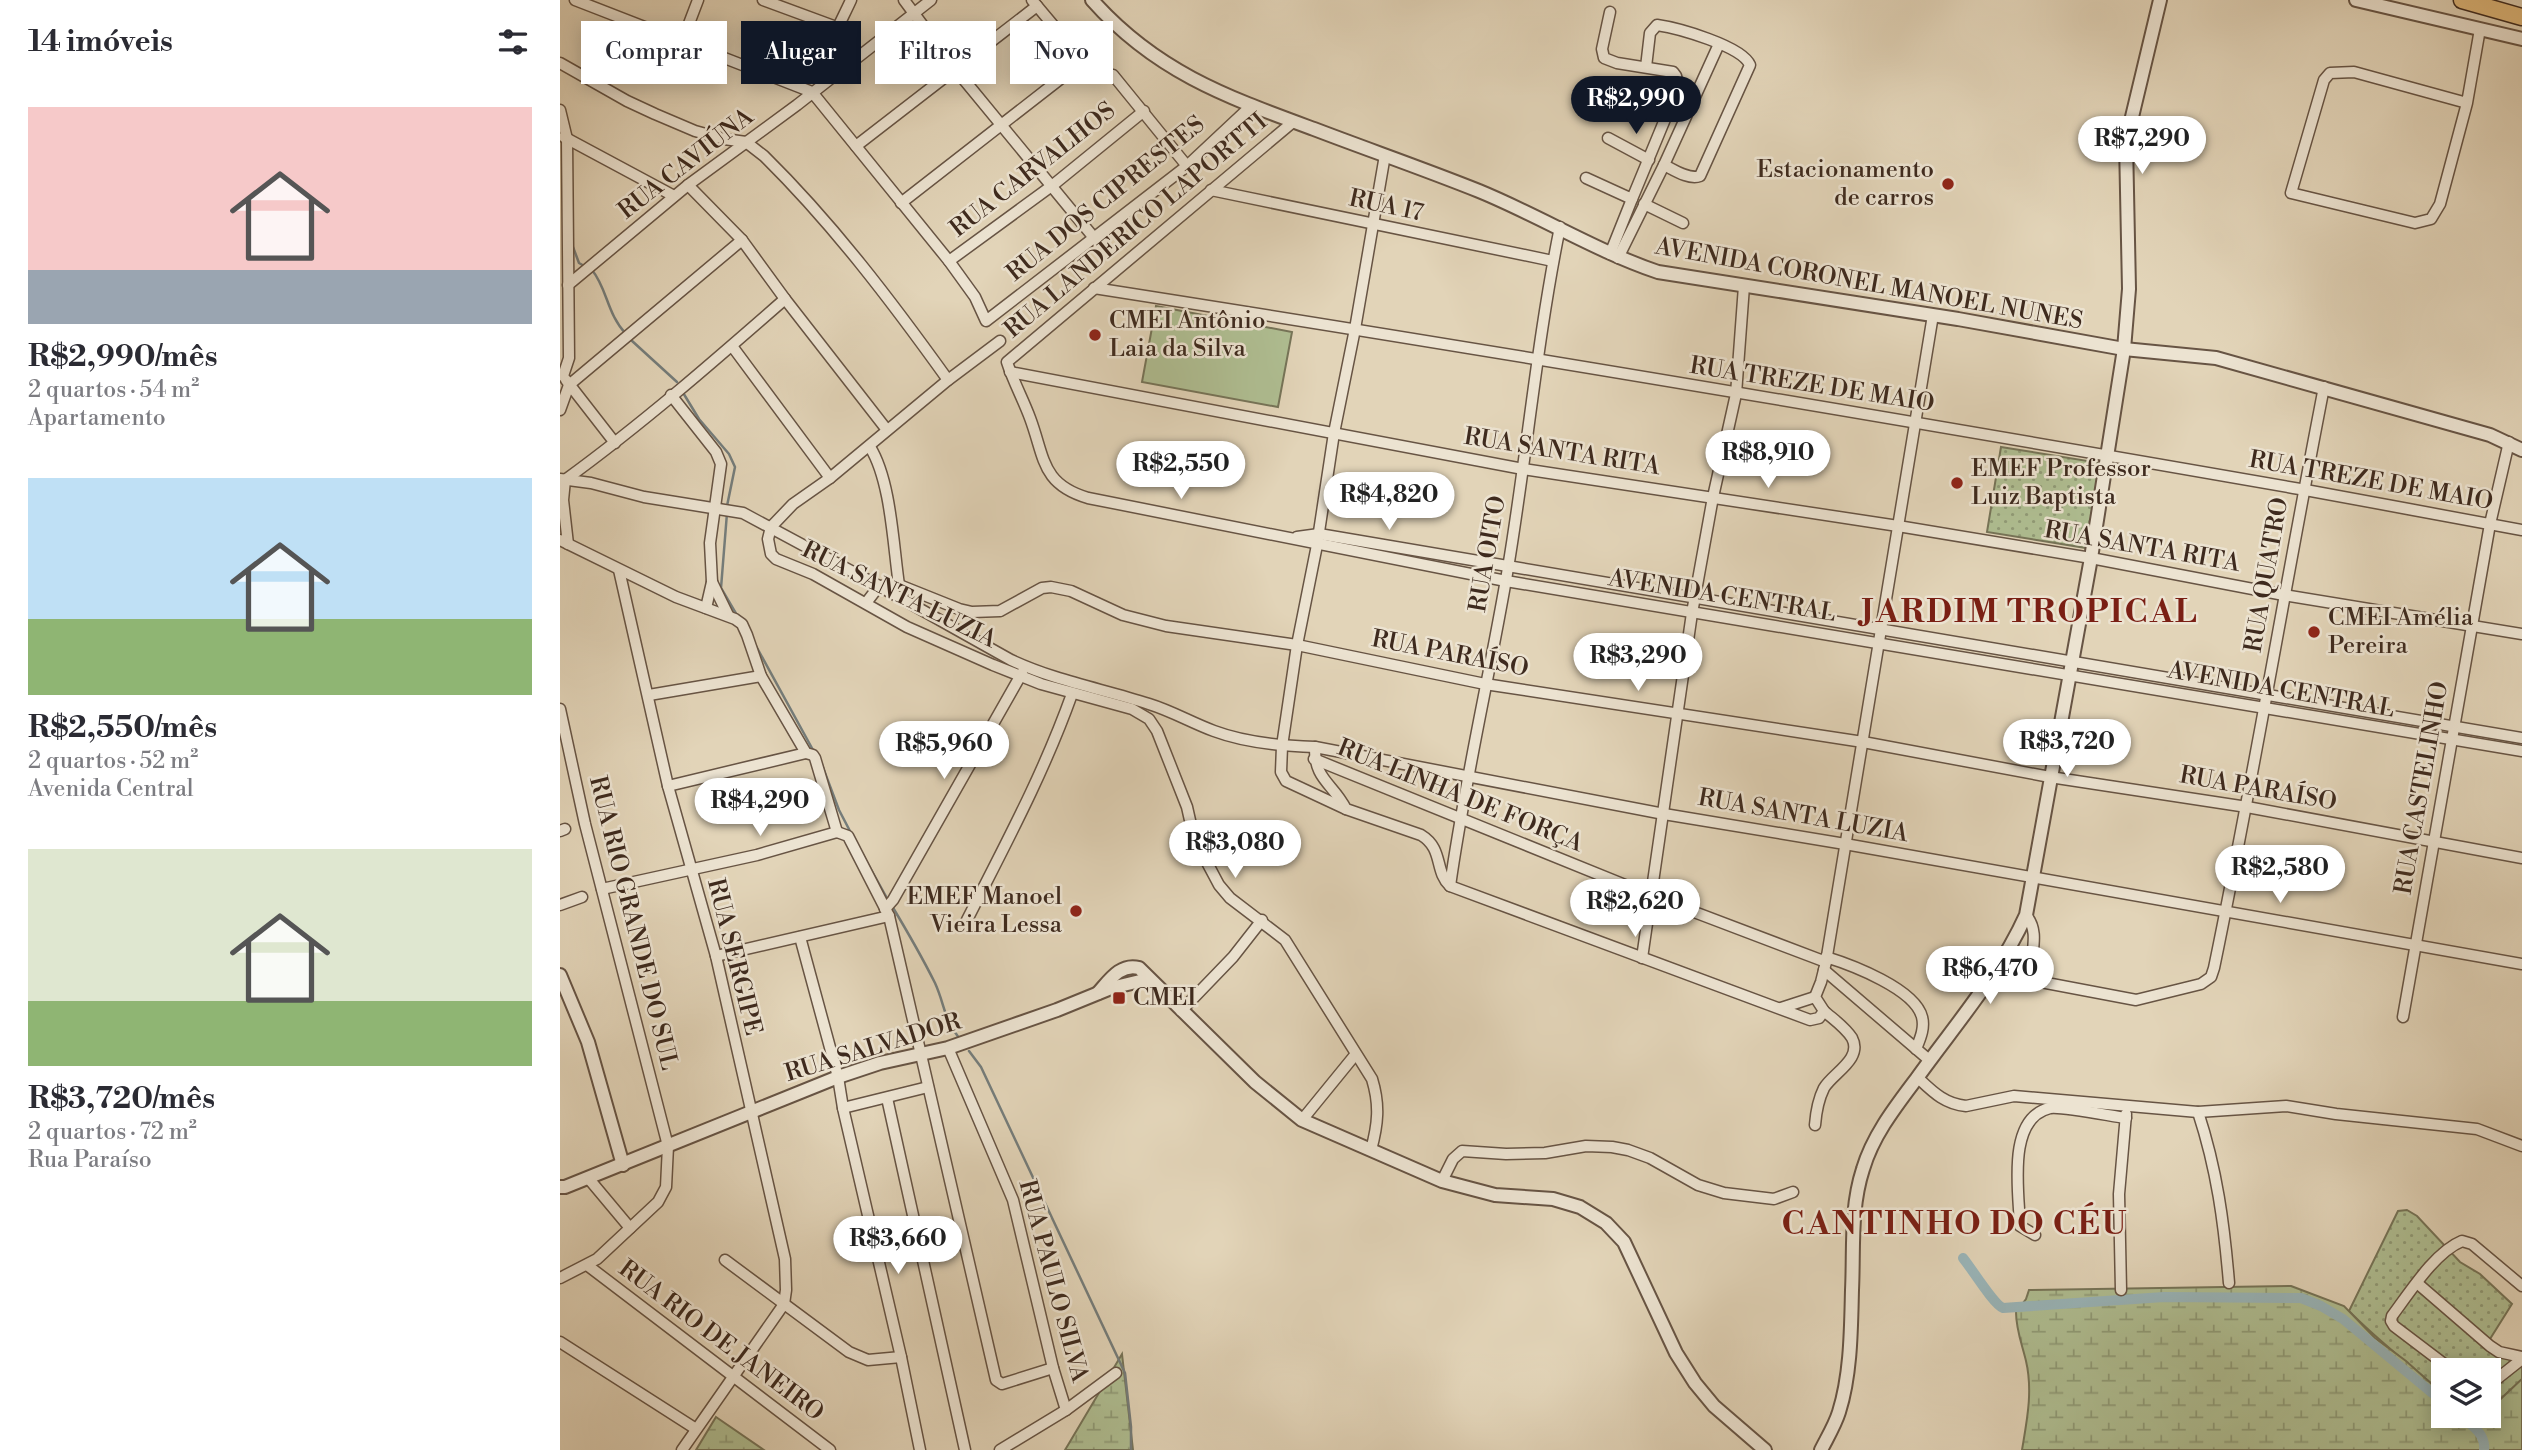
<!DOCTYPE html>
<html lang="pt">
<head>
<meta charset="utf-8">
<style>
  :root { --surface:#fff; --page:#f2f2f3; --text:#2b2b33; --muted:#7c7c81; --accent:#111827 }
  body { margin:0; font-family:"Libre Bodoni",serif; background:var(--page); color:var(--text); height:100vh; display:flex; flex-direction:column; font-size:26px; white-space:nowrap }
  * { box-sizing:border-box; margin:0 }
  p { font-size:23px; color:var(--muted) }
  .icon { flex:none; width:38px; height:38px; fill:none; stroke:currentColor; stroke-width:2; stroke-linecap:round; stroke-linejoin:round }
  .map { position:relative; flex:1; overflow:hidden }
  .side { display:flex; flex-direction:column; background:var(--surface); width:560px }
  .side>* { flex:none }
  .top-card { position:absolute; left:21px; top:21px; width:665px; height:63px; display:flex; gap:14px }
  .controls { position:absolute; left:1871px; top:1358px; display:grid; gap:14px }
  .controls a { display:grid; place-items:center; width:70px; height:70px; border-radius:0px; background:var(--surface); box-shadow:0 4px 18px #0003; font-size:35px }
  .price { position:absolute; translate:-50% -60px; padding:0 16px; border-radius:24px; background:#fff; color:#222; font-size:23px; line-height:46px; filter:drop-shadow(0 2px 4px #0008) }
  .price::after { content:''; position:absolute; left:50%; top:42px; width:21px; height:16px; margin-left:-10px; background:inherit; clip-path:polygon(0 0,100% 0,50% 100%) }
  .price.on { background:var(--accent); color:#fff }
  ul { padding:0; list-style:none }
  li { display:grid; align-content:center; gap:14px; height:371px; padding:0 28px }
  li span { display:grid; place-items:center; height:217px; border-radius:0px; color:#555 }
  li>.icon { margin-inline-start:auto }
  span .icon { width:126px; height:126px; fill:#fffc; stroke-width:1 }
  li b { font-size:30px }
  h2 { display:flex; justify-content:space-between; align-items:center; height:84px; padding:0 28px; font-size:30px }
  .pill { padding:0 24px; border-radius:0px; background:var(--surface); box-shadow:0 4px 18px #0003; font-size:24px; line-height:63px }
  .pill.on { background:var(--accent); color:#fff }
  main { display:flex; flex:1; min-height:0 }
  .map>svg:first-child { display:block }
</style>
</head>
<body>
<main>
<section class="side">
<h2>14 imóveis<svg class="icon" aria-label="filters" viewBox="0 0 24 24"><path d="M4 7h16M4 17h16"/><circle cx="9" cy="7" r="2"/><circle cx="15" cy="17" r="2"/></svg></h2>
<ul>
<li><span style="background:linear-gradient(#f6c9c9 75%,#9aa5b1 0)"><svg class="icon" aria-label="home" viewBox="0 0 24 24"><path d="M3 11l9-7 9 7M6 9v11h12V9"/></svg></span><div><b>R$2,990/mês</b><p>2 quartos · 54 m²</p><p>Apartamento</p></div></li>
<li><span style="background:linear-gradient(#bfe0f5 65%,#8fb573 0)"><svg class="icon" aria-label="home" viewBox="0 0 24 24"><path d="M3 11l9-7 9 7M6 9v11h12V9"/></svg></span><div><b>R$2,550/mês</b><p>2 quartos · 52 m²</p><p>Avenida Central</p></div></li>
<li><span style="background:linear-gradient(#dfe7d0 70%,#8fb573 0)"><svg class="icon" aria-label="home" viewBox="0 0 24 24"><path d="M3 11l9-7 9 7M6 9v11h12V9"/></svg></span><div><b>R$3,720/mês</b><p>2 quartos · 72 m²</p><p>Rua Paraíso</p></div></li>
</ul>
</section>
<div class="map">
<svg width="1962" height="1450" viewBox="0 0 1962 1450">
  <defs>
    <pattern id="grass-dots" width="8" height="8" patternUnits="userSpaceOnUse" patternTransform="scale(1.75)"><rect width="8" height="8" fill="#afbe92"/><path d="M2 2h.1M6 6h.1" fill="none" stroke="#909b77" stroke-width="1.8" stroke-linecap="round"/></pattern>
    <pattern id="wetland-marsh" width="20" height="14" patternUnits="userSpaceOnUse" patternTransform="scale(1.75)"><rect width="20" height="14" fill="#afbe92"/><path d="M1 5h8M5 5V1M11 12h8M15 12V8" fill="none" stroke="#909b77"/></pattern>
  </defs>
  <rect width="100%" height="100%" fill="#e2d4b8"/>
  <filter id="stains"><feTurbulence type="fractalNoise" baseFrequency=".00286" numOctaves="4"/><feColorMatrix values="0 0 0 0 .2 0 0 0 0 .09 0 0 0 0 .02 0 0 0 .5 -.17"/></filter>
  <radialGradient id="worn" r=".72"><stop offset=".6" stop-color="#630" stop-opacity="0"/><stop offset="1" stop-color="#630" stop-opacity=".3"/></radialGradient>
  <g fill="url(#grass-dots)" stroke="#767458" stroke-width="2">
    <polygon points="1441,447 1540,463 1526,548 1427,532"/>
    <path d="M1847 1210 1857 1216 1900 1262 1920 1274 1952 1304 1925 1347 1962 1359V1379L1929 1410 1928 1370H1883V1394C1852 1366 1818 1341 1789 1311L1838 1211Z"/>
  </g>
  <g fill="url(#wetland-marsh)" stroke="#767458" stroke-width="2">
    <path d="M1731 1286 1784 1306 1815 1338 1846 1361 1883 1394V1416H1908L1911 1418 1928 1416 1929 1410 1962 1379V1450H1462C1467 1420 1473 1391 1466 1361 1462 1344 1456 1330 1456 1312L1466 1299 1469 1290Z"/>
    <polygon points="562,1354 573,1450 505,1450 508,1445"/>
    <polygon points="156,1417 204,1450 136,1450"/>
  </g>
  <polygon fill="#afbe92" stroke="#767458" stroke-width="2" points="596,306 732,332 718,407 582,382"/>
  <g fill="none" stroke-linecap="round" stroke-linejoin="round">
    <g stroke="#757d7b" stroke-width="2.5">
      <polyline points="13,247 19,263 26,267"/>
      <path d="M32 270C47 288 47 314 66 334"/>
      <polyline points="71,340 117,382"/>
      <polyline points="122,391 139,419 169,454 175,467 167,506"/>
      <polyline points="167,513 161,588 178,617"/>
      <polyline points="196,646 253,750"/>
      <polyline points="262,765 279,810 291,833"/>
      <polyline points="299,848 328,900"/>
      <path d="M332 906C347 931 362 957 375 983 385 1005 383 1017 399 1038"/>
      <polyline points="409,1051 421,1067 565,1373 571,1427 571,1450"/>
    </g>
    <g stroke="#99b5b9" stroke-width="10">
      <path d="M1403 1258C1412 1269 1434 1305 1443 1308L1604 1297 1741 1298 1761 1306 1783 1319 1883 1402"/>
      <path d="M1900 1416C1912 1425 1926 1434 1924 1450"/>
    </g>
    <g stroke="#675444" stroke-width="13">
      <g id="minor">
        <polyline points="15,0 252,92 389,261 415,297 426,321 627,166 690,107"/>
        <polyline points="203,0 279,28"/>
        <polyline points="344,0 396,70 535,239"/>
        <polyline points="122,42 138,0"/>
        <path d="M0 63 67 101 95 114 135 131 164 139 186 142 204 156C273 224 332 302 388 380"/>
        <path d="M1086 67 1090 33 1097 25C1118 28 1182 46 1190 65L1140 176C1129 180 1114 170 1104 165"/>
        <polyline points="553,75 627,166"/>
        <path d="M268 80C262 51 280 25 291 0"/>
        <polyline points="1907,103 1794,72 1770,73 1764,80 1731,193 1855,223 1871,219 1880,204 1907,103 1920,29"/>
        <polyline points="0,110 7,139 9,358 3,376"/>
        <path d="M733 122 447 362C453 381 463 399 470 418 485 458 481 484 528 498L946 581 1962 751"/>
        <polyline points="4,137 114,196"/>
        <polyline points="1048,138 1089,160"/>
        <polyline points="296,146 477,6"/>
        <polyline points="1026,178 1072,199 1115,95 1118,85 1116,76 1113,72 1057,63 1044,58 1042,49 1050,12"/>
        <polyline points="128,185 182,240 225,299 327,430"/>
        <polyline points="651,190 993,261"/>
        <polyline points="341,203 513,69 516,61 514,50 472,0"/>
        <polyline points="1084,204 1123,223"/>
        <polyline points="1050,254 1072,199"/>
        <polyline points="1058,258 1104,165 1159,44"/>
        <polyline points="389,261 493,185 584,111"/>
        <polyline points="8,285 128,185 237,105 371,0"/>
        <path d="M534 288C937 351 1339 419 1740 489 1814 502 1888 517 1962 530"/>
        <path d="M440 341 388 380 270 478 233 504 211 527 208 539 211 554 216 559 253 574 347 627 433 665 481 684 572 709 589 719 597 731 627 807 634 838 659 885 670 898 725 940 812 1079C820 1105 818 1124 811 1150"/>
        <polyline points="172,346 270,478"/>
        <polyline points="450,372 963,469 1338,526 1531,558 1724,595 1962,634"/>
        <polyline points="6,380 55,443"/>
        <polyline points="111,395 156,452 161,464 150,543 152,582 146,608"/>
        <polyline points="0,410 9,385 182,240"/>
        <path d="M310 447C331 481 333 544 339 585"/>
        <polyline points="0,479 31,483 84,497 183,513 319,586 339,585 399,609 412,612 440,611 482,588 491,587 511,591 563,615 606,626 737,645 925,684 1303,742 1490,777 1687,807 1962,858"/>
        <path d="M5 480C82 424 153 362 225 299"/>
        <polyline points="5,480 3,500 8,544"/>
        <polyline points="737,537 759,534 1962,738"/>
        <polyline points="0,540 116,597 175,619 182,624 187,635 201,676 246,753 253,755 255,758 277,832"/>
        <polyline points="59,570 108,786 156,956 225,1259 226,1290 224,1304 122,1450"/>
        <polyline points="152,582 168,615"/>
        <path d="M306 603 319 586 451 660C496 681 543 689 589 704 612 711 632 723 654 731 686 743 721 746 755 747L1104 814 1285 844 1962 964"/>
        <polyline points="89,695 201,676"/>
        <polyline points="0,709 25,824 108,1146 106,1187 98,1202 37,1259 0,1278"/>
        <path d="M755 747C754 780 773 783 786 809L861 835C884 849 874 871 890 886L1250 1020 1259 1018 1264 1011 1255 997 1261 982 1266 962 1373 315"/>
        <polyline points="754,759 1092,896 1266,962"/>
        <polyline points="108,786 246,753"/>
        <polyline points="786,809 726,781 721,772 722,746 737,645 757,545 774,433 795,329 825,155"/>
        <polyline points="0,831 5,829"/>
        <polyline points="277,832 288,836 329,916 436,1380 442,1384 493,1368"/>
        <path d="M890 886C905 779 930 674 948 568 967 454 977 340 1000 227"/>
        <polyline points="42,889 197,855 277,832"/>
        <polyline points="0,905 22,897"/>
        <polyline points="325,909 333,900 462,673"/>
        <path d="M1466 915C1480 932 1471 951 1471 972L1477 980 1481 982 1576 1000 1641 984 1651 977 1654 968C1694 775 1726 581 1764 387"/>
        <path d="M406 922C445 845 483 775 512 694"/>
        <polyline points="240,937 278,1077 283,1108 341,1357 360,1450"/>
        <polyline points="156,956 329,916"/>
        <path d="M1266 957C1292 965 1355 989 1362 1017 1365 1028 1360 1039 1356 1049"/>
        <polyline points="1082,958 1132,613 1153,497 1176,394 1184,286"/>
        <polyline points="1264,970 1368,1059"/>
        <polyline points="1221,1008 1255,997"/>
        <polyline points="621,1011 673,957 702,920"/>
        <polyline points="1843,1017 1930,524 1949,442"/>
        <polyline points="388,1048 453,1200 493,1368 506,1410"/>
        <path d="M1357 1077C1372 1091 1384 1104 1406 1106L1454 1096 1638 1112 1726 1106 1776 1114 1917 1129 1962 1146"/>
        <polyline points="327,1098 405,1450"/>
        <polyline points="283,1108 368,1087"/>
        <path d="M1638 1112C1657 1170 1664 1223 1669 1283"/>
        <polyline points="742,1120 795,1055"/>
        <path d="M1255 1125C1256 1112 1258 1100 1264 1088 1273 1073 1303 1059 1292 1038 1285 1027 1273 1019 1264 1011"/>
        <polyline points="29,1179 70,1228"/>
        <polyline points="882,1181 893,1159 902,1151 946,1154 985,1153 1026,1146 1052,1147 1068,1150 1090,1158 1138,1185 1164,1193 1214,1199 1233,1192"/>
        <path d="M1475 1235 1460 1226C1459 1193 1446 1118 1490 1108 1501 1106 1551 1116 1566 1118"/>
        <polyline points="165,1260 289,1352 308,1360 341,1357"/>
        <polyline points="27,1265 270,1450"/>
        <polyline points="1857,1283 1930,1346 1939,1352 1962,1357"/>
        <polyline points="1561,1290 1559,1194 1566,1114"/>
        <polyline points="0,1342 136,1429"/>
        <path d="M1892 1370 1834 1326 1831 1321 1832 1316C1850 1292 1875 1252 1902 1241L1912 1244 1962 1286"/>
        <polyline points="1928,1386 1962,1359"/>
        <polyline points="440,1450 506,1410 556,1373"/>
      </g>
    </g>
    <g stroke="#675444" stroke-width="16">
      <g id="tertiary">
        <path d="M532 0C596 72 667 97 754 129 809 150 864 169 919 191 980 216 1036 251 1098 272L1398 319 1564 349 1656 358 1930 435 1962 450"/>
        <polyline points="1796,0 1962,39"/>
        <polyline points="0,975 28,1042 63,1165"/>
        <path d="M538 993C549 981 560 963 579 968L695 1082 742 1120 882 1181 935 1195 993 1199 1020 1207 1046 1223 1064 1242 1116 1353 1135 1383 1154 1406 1205 1450"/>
        <polyline points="0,1187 5,1187 278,1077 320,1063 388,1048 497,1010 551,988 580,981 593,984"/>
        <path d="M1261 1450C1267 1438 1275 1425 1279 1412 1291 1374 1291 1329 1292 1290 1294 1249 1290 1209 1303 1169 1313 1135 1336 1106 1357 1078 1395 1025 1439 975 1466 915L1531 558 1564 349 1569 289 1566 142 1600 0"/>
      </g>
    </g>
    <g stroke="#3e2a1e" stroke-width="19">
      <polyline id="primary" points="1902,0 1962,17"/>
    </g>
    <use href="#minor" stroke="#ece3d1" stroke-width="10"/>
    <use href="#tertiary" stroke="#ece3d1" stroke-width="12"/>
    <use href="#primary" stroke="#e1ba7c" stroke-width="16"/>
  </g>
  <g fill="#8f2418" stroke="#ece3d1" stroke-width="2.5">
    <circle cx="1388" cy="184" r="7"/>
    <circle cx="535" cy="335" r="7"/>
    <circle cx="1397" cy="483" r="7"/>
    <circle cx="1754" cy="632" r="7"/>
    <circle cx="516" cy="911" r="7"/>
    <rect x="552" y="991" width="14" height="14" rx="3.5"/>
  </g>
  <g text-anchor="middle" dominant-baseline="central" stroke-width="5" stroke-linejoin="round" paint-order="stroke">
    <g font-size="24" fill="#3e2a1e" stroke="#ece3d1">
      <text transform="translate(126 164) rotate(-38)">RUA CAVIÚNA</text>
      <text transform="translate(473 170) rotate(-38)">RUA CARVALHOS</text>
      <text transform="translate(546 199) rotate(-39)">RUA DOS CIPRESTES</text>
      <text transform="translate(826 206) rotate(12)">RUA 17</text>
      <text transform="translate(576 226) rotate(-40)">RUA LANDERICO LAPORTTI</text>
      <text transform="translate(1309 284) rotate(10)">AVENIDA CORONEL MANOEL NUNES</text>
      <text transform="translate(1252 385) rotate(9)">RUA TREZE DE MAIO</text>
      <text transform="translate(1002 452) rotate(9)">RUA SANTA RITA</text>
      <text transform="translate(1811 481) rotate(10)">RUA TREZE DE MAIO</text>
      <text transform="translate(1582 547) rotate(10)">RUA SANTA RITA</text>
      <text transform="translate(928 554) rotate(-80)">RUA OITO</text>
      <text transform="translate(1707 575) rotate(-80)">RUA QUATRO</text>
      <text transform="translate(339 595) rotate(26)">RUA SANTA LUZIA</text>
      <text transform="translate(1162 596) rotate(9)">AVENIDA CENTRAL</text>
      <text transform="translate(890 654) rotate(11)">RUA PARAÍSO</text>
      <text transform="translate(1721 690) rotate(10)">AVENIDA CENTRAL</text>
      <text transform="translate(1862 788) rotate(-80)">RUA CASTELINHO</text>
      <text transform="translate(1698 789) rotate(10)">RUA PARAÍSO</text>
      <text transform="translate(900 796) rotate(22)">RUA LINHA DE FORÇA</text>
      <text transform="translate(1243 816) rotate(10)">RUA SANTA LUZIA</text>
      <text transform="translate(73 923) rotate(76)">RUA RIO GRANDE DO SUL</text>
      <text transform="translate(174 957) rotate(76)">RUA SERGIPE</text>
      <text transform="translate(313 1048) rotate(-17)">RUA SALVADOR</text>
      <text transform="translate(493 1281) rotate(75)">RUA PAULO SILVA</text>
      <text transform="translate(161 1341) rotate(37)">RUA RIO DE JANEIRO</text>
    </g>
    <g font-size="24" fill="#3e2a1e" stroke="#ece3d1" text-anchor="start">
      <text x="1374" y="170" text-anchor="end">Estacionamento<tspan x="1374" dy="28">de carros</tspan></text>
      <text x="549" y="321">CMEI Antônio<tspan x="549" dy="28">Laia da Silva</tspan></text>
      <text x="1411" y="469">EMEF Professor<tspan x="1411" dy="28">Luiz Baptista</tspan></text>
      <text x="1768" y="618">CMEI Amélia<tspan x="1768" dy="28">Pereira</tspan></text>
      <text x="502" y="897" text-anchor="end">EMEF Manoel<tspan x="502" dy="28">Vieira Lessa</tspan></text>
      <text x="573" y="998">CMEI</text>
    </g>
    <g font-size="32" font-weight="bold" letter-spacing="2" fill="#7a1f14" stroke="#ece3d1">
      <text x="1470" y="612">JARDIM TROPICAL</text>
      <text x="1395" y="1224">CANTINHO DO CÉU</text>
    </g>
  </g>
  <rect width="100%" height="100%" filter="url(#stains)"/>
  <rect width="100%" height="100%" fill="url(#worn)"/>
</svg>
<div class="controls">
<a><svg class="icon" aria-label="layers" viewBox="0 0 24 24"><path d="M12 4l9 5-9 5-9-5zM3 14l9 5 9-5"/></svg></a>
</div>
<b class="price on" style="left:1076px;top:136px">R$2,990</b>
<b class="price" style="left:1582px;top:176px">R$7,290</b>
<b class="price" style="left:1208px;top:490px">R$8,910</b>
<b class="price" style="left:621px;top:501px">R$2,550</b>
<b class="price" style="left:829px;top:532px">R$4,820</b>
<b class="price" style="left:1078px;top:693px">R$3,290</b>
<b class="price" style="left:1507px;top:779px">R$3,720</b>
<b class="price" style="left:384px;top:781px">R$5,960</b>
<b class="price" style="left:200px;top:838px">R$4,290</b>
<b class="price" style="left:675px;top:880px">R$3,080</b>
<b class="price" style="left:1720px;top:905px">R$2,580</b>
<b class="price" style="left:1075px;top:939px">R$2,620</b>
<b class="price" style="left:1430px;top:1006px">R$6,470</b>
<b class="price" style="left:338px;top:1276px">R$3,660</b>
<div class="top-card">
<a class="pill">Comprar</a>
<a class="pill on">Alugar</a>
<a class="pill">Filtros</a>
<a class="pill">Novo</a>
</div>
</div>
</main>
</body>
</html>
